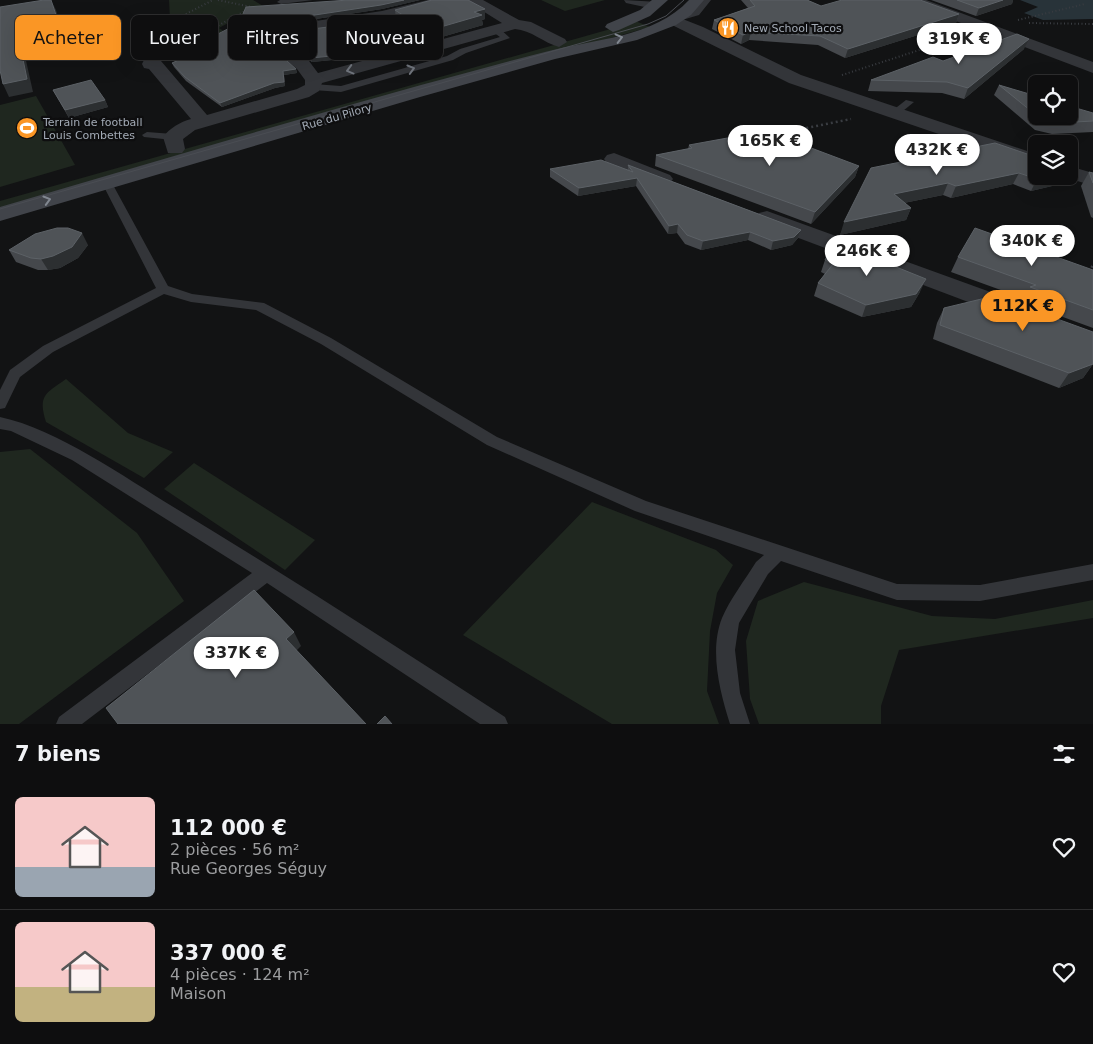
<!DOCTYPE html>
<html lang="fr">
<head>
<meta charset="utf-8">
<style>
  :root { --surface:#0e0e0f; --page:#171718; --text:#f1f3f6; --muted:#9b9c9e; --line:#2e2e2f; --accent:#fa9625 }
  body { margin:0; font-family:"DejaVu Sans",sans-serif; background:var(--page); color:var(--text); height:100vh; display:flex; flex-direction:column; font-size:19px; white-space:nowrap }
  * { box-sizing:border-box; margin:0 }
  p { font-size:16px; color:var(--muted) }
  .icon { flex:none; width:28px; height:28px; fill:none; stroke:currentColor; stroke-width:2; stroke-linecap:round; stroke-linejoin:round }
  .map { position:relative; height:724px; overflow:hidden }
  .sheet { display:flex; flex-direction:column; background:var(--surface); flex:1 }
  .sheet>* { flex:none }
  .guide { position:absolute; left:15px; top:15px; width:500px; height:45px; display:flex; gap:10px }
  .controls { position:absolute; left:1028px; top:75px; display:grid; gap:10px }
  .controls a { display:grid; place-items:center; width:50px; height:50px; border-radius:8px; background:var(--surface); box-shadow:0 5px 20px #0002,0 0 0 1px var(--line); font-size:25px }
  .price { position:absolute; translate:-50% -42px; padding:0 11px; border-radius:18px; background:#fff; color:#222; font-size:16px; line-height:32px; filter:drop-shadow(0 1px 2px #0008) }
  .price::after { content:''; position:absolute; left:50%; top:30px; width:15px; height:11px; margin-left:-8px; background:inherit; clip-path:polygon(0 0,100% 0,50% 100%) }
  .price.on { background:var(--accent); color:#111 }
  ul { padding:0; list-style:none }
  li { display:flex; align-items:center; gap:15px; height:125px; padding:0 15px }
  li+li { border-top:1px solid var(--line) }
  li span { display:grid; place-items:center; flex:none; width:140px; height:100px; border-radius:8px; color:#555 }
  li>.icon { margin-inline-start:auto }
  span .icon { width:60px; height:60px; fill:#fffc; stroke-width:1 }
  li b { font-size:21px }
  h2 { display:flex; justify-content:space-between; align-items:center; height:60px; padding:0 15px; font-size:21px }
  .pill { padding:0 18px; border-radius:8px; background:var(--surface); box-shadow:0 5px 20px #0002,0 0 0 1px var(--line); font-size:18px; line-height:45px }
  .pill.on { background:var(--accent); color:#111 }
  .map>svg:first-child { display:block }
</style>
</head>
<body>
<div class="map">
<svg width="1093" height="724" viewBox="0 0 1093 724">
  <rect width="100%" height="100%" fill="#121314"/>
  <g fill="#1f271f">
    <polygon points="169,0 253,0 268,9 250,18 241,16 219,28 225,32 155,62 151,60 165,52 171,38"/>
    <polygon points="541,0 605,0 565,11"/>
    <polygon points="633,20 650,27 0,211 0,201 607,30"/>
    <polygon points="36,96 75,165 0,187 0,105"/>
    <path d="M66 379 128 433 173 452 144 478 46 422C38 395 45 394 66 379Z"/>
    <polygon points="30,449 137,533 184,601 19,724 0,724 0,452"/>
    <polygon points="194,463 315,540 285,570 164,489"/>
    <polygon points="592,502 716,550 733,565 717,593 710,631 707,691 719,724 612,724 463,635"/>
    <polygon points="804,582 932,616 995,619 1093,600 1093,618 899,650 881,706 881,724 759,724 750,699 746,641 758,601"/>
  </g>
  <polygon fill="#283339" points="1020,0 1093,0 1093,19 1043,20 1024,13 1038,7"/>
  <g fill="none" stroke-linecap="round" stroke-linejoin="round">
    <g stroke="#393c41" stroke-width="2" stroke-dasharray="1 2.5" stroke-linecap="butt">
      <polyline points="218,0 251,7"/>
      <polyline points="1018,20 1085,4"/>
      <polyline points="1029,23 1093,24"/>
      <polyline points="208,30 188,25 194,19 184,15 213,0"/>
      <polyline points="169,52 247,10"/>
      <polyline points="842,75 960,37"/>
    </g>
    <g stroke="#393c41" stroke-width="2.5" stroke-dasharray="2 3" stroke-linecap="butt">
      <polyline points="772,135 851,119"/>
      <polyline points="1089,272 1093,265"/>
    </g>
    <g fill="#333539" fill-rule="evenodd">
      <polygon points="280,0 313,0 281,4 277,2"/>
      <polygon points="703,0 711,0 699,15 672,23 672,19 693,11"/>
      <polygon points="382,14 385,14 435,48 428,50 379,18 378,16"/>
      <polygon points="359,17 363,19 368,31 337,36 334,36 326,22 333,20 339,31 360,28 355,19"/>
      <polygon points="493,28 499,28 510,38 466,53 453,60 341,92 313,90 309,87 313,84 341,86 447,56 460,49 500,37 493,32"/>
      <polygon points="906,100 914,102 898,115 892,115 892,111"/>
      <polygon points="147,132 173,134 178,137 173,140 144,137 142,135"/>
      <path d="M107 180 112 183 168 286 192 294 264 303 331 338 497 437 646 501 897 584 980 585 1093 564V580L980 601 897 600 781 561 768 574 739 623 735 650 740 693 750 724H730C720 692 709 651 722 618 730 599 745 580 756 562L764 555 635 511 487 445 321 344 256 310 191 302 164 294 53 352 20 377 5 408 0 409V390L10 370 43 346 156 288 102 183Z"/>
      <path d="M0 417C57 429 124 477 175 508 286 575 396 646 505 717L508 724H480L267 583 82 724H56L59 717 252 573 72 460 11 431 0 429Z"/>
    </g>
    <g fill="#333539" fill-rule="evenodd">
      <path d="M428 0H452L450 3 382 21 287 34 286 45 309 61 318 73 502 23 465 0H483L519 20 531 22 565 39 567 42 559 47C544 43 531 30 515 29L322 83 319 91 309 97 195 130 183 139 185 149 182 153H168L163 137C170 128 180 122 191 119L149 69 144 68 142 64 144 60 150 59 161 61 207 115 297 89 305 85V80L297 69 270 47V35L276 27 382 11Z"/>
      <polygon points="624,0 659,2 661,5 654,9 626,3"/>
      <polygon points="906,0 926,0 1093,62 1093,73 908,3"/>
      <polygon points="675,16 703,27 801,75 1036,154 1036,167 789,83 670,24 667,21 670,18"/>
      <polygon points="614,153 670,175 673,179 670,183 663,185 607,163 604,159 607,155"/>
      <polygon points="1069,166 1093,173 1093,186 1062,176 1069,176"/>
      <polygon points="767,211 1026,305 1030,311 1026,317 1017,319 1008,317 759,223 756,218 759,213"/>
    </g>
    <g fill="#41444a" fill-rule="evenodd">
      <polygon points="652,0 668,0 650,16 619,30 613,32 605,27 607,24 640,10"/>
      <path d="M689 0H704L691 15 676 25 637 40 555 59 420 97 0 221V207C140 166 280 124 421 85 463 74 504 62 545 52 593 39 654 38 689 0Z"/>
    </g>
    <polyline stroke="#4a4d53" stroke-width="1" points="0,209 648,24 666,16 684,0"/>
  </g>
  <g fill="#45484c">
    <polygon points="349,0 420,0 382,9 276,25 268,34 268,44 296,69 297,73 284,75 285,86 275,88 222,107 186,81 174,67 172,63 178,60 174,58 173,54 218,34"/>
    <polygon points="741,0 807,0 821,6 959,14 956,23 845,58 818,45 749,40 741,44 712,29 714,20 748,8"/>
    <polygon points="931,0 1013,0 1012,4 976,16"/>
    <polygon points="485,9 485,19 482,20 483,25 428,41 396,19 395,10"/>
    <polygon points="332,33 416,41 416,44 352,58 312,62 288,44 287,40"/>
    <polygon points="1024,49 964,99 942,93 868,91 871,80 943,61"/>
    <polygon points="999,85 1036,96 1036,116 1069,116 1093,113 1093,132 1052,134 1035,130 994,95"/>
    <polygon points="53,90 105,100 108,107 69,118"/>
    <polygon points="689,145 859,166 855,177 811,224 655,166 656,155 688,149"/>
    <polygon points="628,165 801,230 798,238 792,245 771,250 748,240 701,250 685,244 677,233 668,234 636,186 578,196 550,177 550,169 628,170"/>
    <polygon points="871,168 1076,170 1069,182 1031,191 1013,184 951,198 943,195 904,203 911,208 906,220 840,235"/>
    <polygon points="1089,172 1093,173 1093,218 1091,217 1081,186"/>
    <polygon points="88,245 78,258 60,268 48,270 38,270 16,262 9,250"/>
    <polygon points="958,257 1093,270 1093,328 1022,302 1023,298 951,272"/>
    <polygon points="825,260 920,292 911,307 862,317 814,296 818,283 825,274 821,272"/>
    <polygon points="944,308 1093,364 1083,378 1059,388 933,339 937,323"/>
  </g>
  <g fill="#2c2f31">
    <polygon points="51,0 56,10 65,39 23,47 33,92 9,97 3,84 18,35"/>
    <polygon points="404,0 420,0 382,9 276,25 268,34 268,47 267,43 268,30 275,21"/>
    <polygon points="1003,0 1013,0 1012,4 976,16 979,8"/>
    <polygon points="485,9 485,19 482,20 483,25 428,41 427,31 474,12"/>
    <polygon points="959,14 956,23 845,58 848,49"/>
    <polygon points="751,32 749,40 741,44 743,35"/>
    <polygon points="1029,39 1024,49 964,99 968,88"/>
    <polygon points="416,41 416,44 352,58 312,62 311,58"/>
    <polygon points="296,69 297,73 284,75 285,86 275,88 222,107 220,103 283,71"/>
    <polygon points="105,100 108,107 69,118 65,110"/>
    <polygon points="859,166 855,177 811,224 815,212"/>
    <polygon points="1076,170 1069,182 1031,191 1037,179 1049,176 1069,176 1069,172"/>
    <polygon points="1019,173 1013,184 951,198 956,186"/>
    <polygon points="637,178 636,186 578,196 579,188"/>
    <polygon points="948,183 943,195 889,206 894,194"/>
    <polygon points="911,208 906,220 840,235 844,222"/>
    <polygon points="678,224 677,233 668,234 669,226"/>
    <polygon points="801,230 798,238 792,245 771,250 773,241"/>
    <polygon points="750,232 748,240 701,250 703,241"/>
    <polygon points="82,233 88,245 78,258 60,268 48,270 41,259"/>
    <polygon points="926,279 920,292 911,307 862,317 866,305"/>
    <polygon points="1093,364 1083,378 1059,388 1069,373"/>
    <polygon points="294,632 301,646 294,653 286,639"/>
  </g>
  <g fill="#4f5357" stroke="#5c6166">
    <polygon points="44,0 51,0 60,27 18,35 27,79 3,84 0,70 0,7"/>
    <polygon points="349,0 404,0 381,5 275,21 268,30 267,43 296,69 283,71 284,82 274,83 220,103 185,77 172,63 181,59 173,54 214,33 218,34 239,23 246,7"/>
    <polygon points="432,0 468,0 485,9 474,12 482,15 427,31 395,10"/>
    <polygon points="750,0 807,0 821,6 842,0 920,0 959,14 848,49 820,36 751,32 743,35 714,20 755,6"/>
    <polygon points="957,0 1003,0 979,8"/>
    <polygon points="382,19 416,41 352,54 311,58 287,40 288,32 328,27 332,33 337,34 368,29 367,21"/>
    <polygon points="1017,34 1029,39 968,88 947,82 871,80 933,57 943,61"/>
    <polygon points="91,80 105,100 65,110 53,90"/>
    <polygon points="999,85 1036,96 1036,115"/>
    <polygon points="1069,106 1093,113 1093,121 1057,123 1041,119 1037,116 1069,116"/>
    <polygon points="766,131 859,166 815,212 656,155 692,148 689,145"/>
    <polygon points="995,143 1036,157 1036,176 1049,176 1037,179 1019,173 956,186 948,183 894,194 911,208 844,222 871,168"/>
    <polygon points="601,160 633,172 628,165 801,230 794,237 773,241 750,232 703,241 687,235 678,224 669,226 637,178 579,188 550,169"/>
    <polygon points="1069,168 1076,170 1069,172"/>
    <polygon points="1089,172 1093,173 1093,183"/>
    <polygon points="57,228 68,228 82,233 72,247 53,256 41,259 31,258 9,250 35,234"/>
    <polygon points="975,228 1093,270 1093,310 1030,287 1036,285 958,257"/>
    <polygon points="834,242 926,279 916,294 866,305 818,283 833,264 825,260"/>
    <polygon points="994,296 1093,332 1093,364 1069,373 940,325 944,308"/>
    <polygon points="254,590 294,632 286,639 366,724 118,724 106,708"/>
    <polygon points="385,716 392,724 377,724"/>
  </g>
  <defs><path id="oneway-chevron" d="M-2-3.5L2.5 0L-2 3.5" fill="none" stroke-width="1.6" stroke-linecap="round" stroke-linejoin="round" transform="scale(1.25)"/></defs>
  <g stroke="#818790">
    <use href="#oneway-chevron" transform="translate(619 38) rotate(-14)"/>
    <use href="#oneway-chevron" transform="translate(47 200) rotate(-16)"/>
  </g>
  <g stroke="#71767e">
    <use href="#oneway-chevron" transform="translate(411 69) rotate(-16)"/>
    <use href="#oneway-chevron" transform="translate(350 70) rotate(165)"/>
  </g>
  <defs>
    <g id="restaurant-disc" transform="scale(1.125)"><circle r="9.5" fill="#fa9625" stroke="#0e0e0f"/><path d="M-5-6h1v4h1v-4h1v4h1v-4h1v5L-1.5 .5V6h-2V.5L-5-1ZM5-6V6H3V1.5H1.5Q1.5-4 5-6Z" fill="#fff"/></g>
    <g id="stadium-disc" transform="scale(1.125)"><circle r="9.5" fill="#fa9625" stroke="#0e0e0f"/><path d="M0-5a6.5 5 0 1 0 0 10a6.5 5 0 1 0 0-10ZM-3.5-1.8h7v3.6h-7Z" fill="#fff"/></g>
  </defs>
  <g fill-rule="evenodd">
    <use href="#restaurant-disc" x="728" y="28"/>
    <use href="#stadium-disc" x="27" y="128"/>
  </g>
  <g text-anchor="middle" dominant-baseline="central" stroke-width="4.5" stroke-linejoin="round" paint-order="stroke">
    <g font-size="11" fill="#a3abb6" stroke="#0e0e0f" text-anchor="start">
      <text x="744" y="28">New School Tacos</text>
      <text x="43" y="122">Terrain de football<tspan x="43" dy="13">Louis Combettes</tspan></text>
    </g>
    <g font-size="11" fill="#a3abb6" stroke="#0e0e0f">
      <text transform="translate(337 117) rotate(-16)">Rue du Pilory</text>
    </g>
  </g>
</svg>
<div class="controls">
<a><svg class="icon" aria-label="locate" viewBox="0 0 24 24"><circle cx="12" cy="12" r="6"/><path d="M12 2v4M12 18v4M2 12h4M18 12h4"/></svg></a>
<a><svg class="icon" aria-label="layers" viewBox="0 0 24 24"><path d="M12 4l9 5-9 5-9-5zM3 14l9 5 9-5"/></svg></a>
</div>
<b class="price" style="left:959px;top:65px">319K €</b>
<b class="price" style="left:770px;top:167px">165K €</b>
<b class="price" style="left:937px;top:176px">432K €</b>
<b class="price" style="left:1032px;top:267px">340K €</b>
<b class="price" style="left:867px;top:277px">246K €</b>
<b class="price on" style="left:1023px;top:332px">112K €</b>
<b class="price" style="left:236px;top:679px">337K €</b>
<div class="guide">
<a class="pill on">Acheter</a>
<a class="pill">Louer</a>
<a class="pill">Filtres</a>
<a class="pill">Nouveau</a>
</div>
</div>
<section class="sheet">
<h2>7 biens<svg class="icon" aria-label="filters" viewBox="0 0 24 24"><path d="M4 7h16M4 17h16"/><circle cx="9" cy="7" r="2"/><circle cx="15" cy="17" r="2"/></svg></h2>
<ul>
<li><span style="background:linear-gradient(#f6c9c9 70%,#9aa5b1 0)"><svg class="icon" aria-label="home" viewBox="0 0 24 24"><path d="M3 11l9-7 9 7M6 9v11h12V9"/></svg></span><div><b>112 000 €</b><p>2 pièces · 56 m²</p><p>Rue Georges Séguy</p></div><svg class="icon" aria-label="heart" viewBox="0 0 24 24"><path d="M12 20l-8-8c-3-5 5-10 8-4 3-6 11-1 8 4z"/></svg></li>
<li><span style="background:linear-gradient(#f6c9c9 65%,#c2b280 0)"><svg class="icon" aria-label="home" viewBox="0 0 24 24"><path d="M3 11l9-7 9 7M6 9v11h12V9"/></svg></span><div><b>337 000 €</b><p>4 pièces · 124 m²</p><p>Maison</p></div><svg class="icon" aria-label="heart" viewBox="0 0 24 24"><path d="M12 20l-8-8c-3-5 5-10 8-4 3-6 11-1 8 4z"/></svg></li>
</ul>
</section>
</body>
</html>
